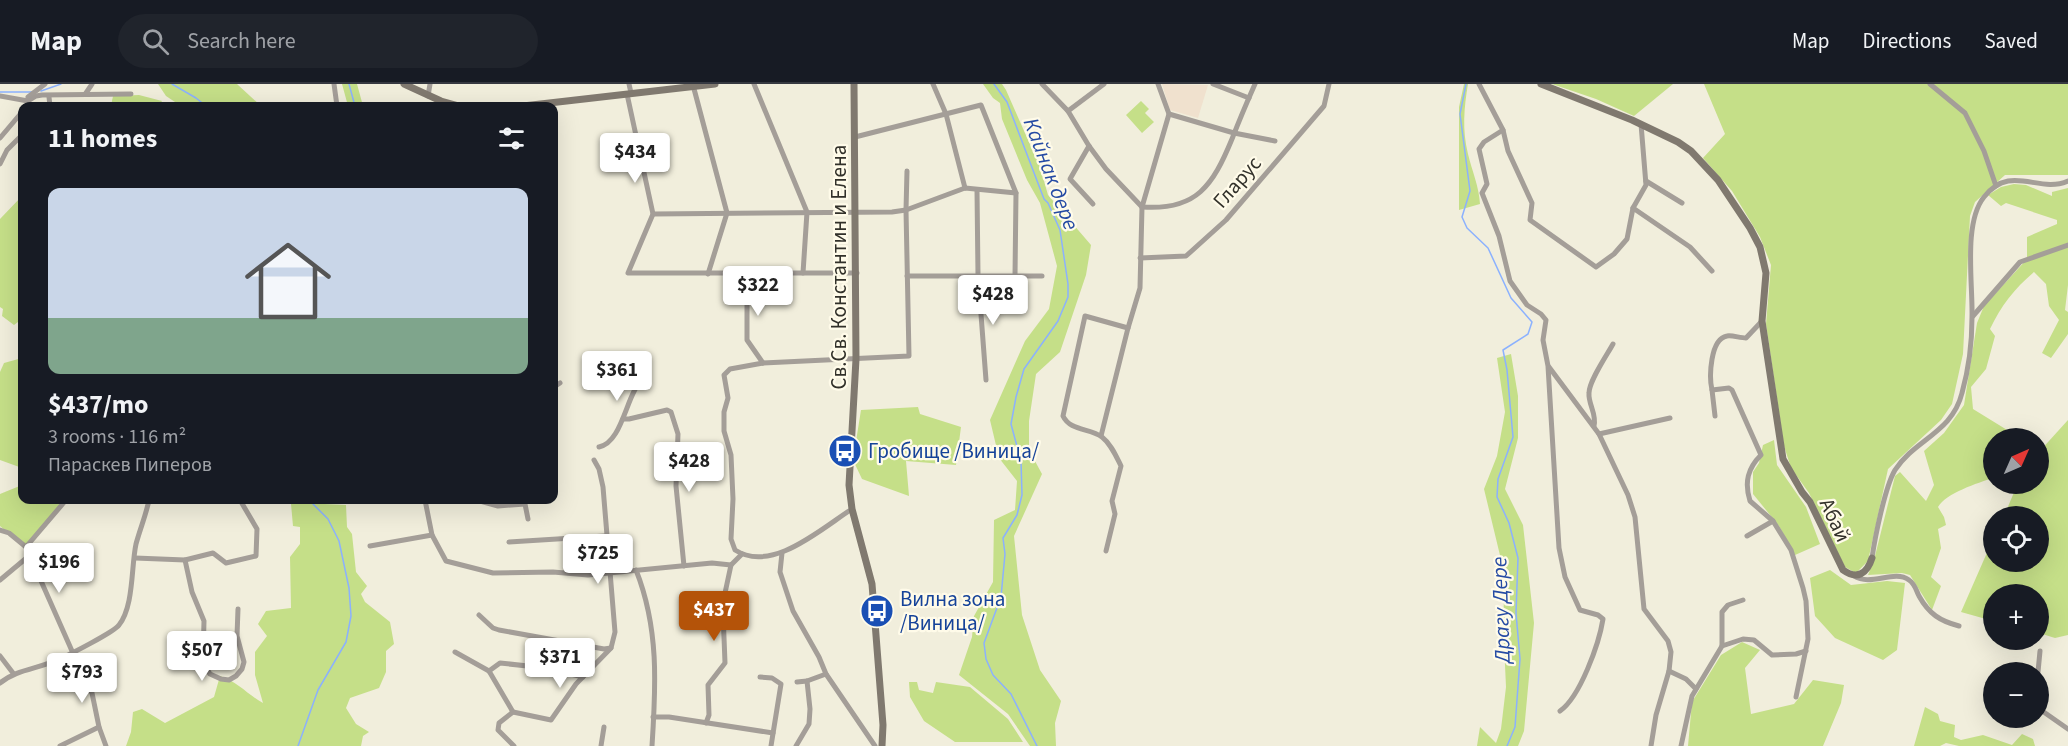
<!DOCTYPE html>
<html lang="en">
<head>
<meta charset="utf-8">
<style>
  :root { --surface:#171b24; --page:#20242c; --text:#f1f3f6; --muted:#9ea1a6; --line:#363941; --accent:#b45309 }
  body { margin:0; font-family:"Source Sans 3",sans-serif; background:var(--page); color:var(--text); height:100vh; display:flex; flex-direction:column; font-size:22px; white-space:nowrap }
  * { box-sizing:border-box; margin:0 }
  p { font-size:20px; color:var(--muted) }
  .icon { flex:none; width:33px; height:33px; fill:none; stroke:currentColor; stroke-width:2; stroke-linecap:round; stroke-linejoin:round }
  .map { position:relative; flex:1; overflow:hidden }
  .details { position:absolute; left:18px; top:18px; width:540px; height:402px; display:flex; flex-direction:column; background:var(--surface); border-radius:12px; box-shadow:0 6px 24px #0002 }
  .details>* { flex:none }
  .needle { width:39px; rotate:45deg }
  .tools { position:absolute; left:1983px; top:344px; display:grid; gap:12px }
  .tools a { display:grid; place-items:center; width:66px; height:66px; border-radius:50%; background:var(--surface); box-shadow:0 6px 24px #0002; font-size:30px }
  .price { position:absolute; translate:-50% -51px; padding:0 14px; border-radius:6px; background:#fff; color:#222; font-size:20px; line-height:39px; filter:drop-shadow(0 2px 3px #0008) }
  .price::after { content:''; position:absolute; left:50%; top:36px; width:18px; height:14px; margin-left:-9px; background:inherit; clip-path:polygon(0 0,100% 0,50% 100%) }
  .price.active { background:var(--accent); color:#fff }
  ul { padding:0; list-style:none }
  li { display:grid; align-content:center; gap:12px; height:318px; padding:0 30px }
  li+li { border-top:2px solid var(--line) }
  li span { display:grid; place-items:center; height:186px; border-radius:12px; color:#555 }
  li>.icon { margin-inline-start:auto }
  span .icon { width:108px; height:108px; fill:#fffc; stroke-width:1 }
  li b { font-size:26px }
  h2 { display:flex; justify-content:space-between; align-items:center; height:72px; padding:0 30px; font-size:26px }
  header { display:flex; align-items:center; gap:36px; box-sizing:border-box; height:84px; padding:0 30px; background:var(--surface); border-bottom:2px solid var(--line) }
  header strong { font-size:28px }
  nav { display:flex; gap:33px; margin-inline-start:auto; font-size:21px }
  .search { width:420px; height:54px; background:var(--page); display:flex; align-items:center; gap:15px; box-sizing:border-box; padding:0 21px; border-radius:33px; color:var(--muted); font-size:22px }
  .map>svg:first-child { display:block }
</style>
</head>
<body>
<header>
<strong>Map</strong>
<div class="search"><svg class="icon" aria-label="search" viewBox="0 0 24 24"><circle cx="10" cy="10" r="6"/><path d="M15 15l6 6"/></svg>Search here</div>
<nav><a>Map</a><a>Directions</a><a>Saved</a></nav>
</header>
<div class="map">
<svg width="2068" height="662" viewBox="0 0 2068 662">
  <rect width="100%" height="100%" fill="#f1eedc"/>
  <polygon fill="#f0e1ce" points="1162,0 1208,1 1198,34 1170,26"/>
  <g fill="#c5df88">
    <polygon points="158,0 237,0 261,22 181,22 166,12"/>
    <polygon points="342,0 357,0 363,22 348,22"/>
    <polygon points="983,0 1002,0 1006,6 1040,83 1048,111 1091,161 1086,191 1060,268 1036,290 1029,337 1029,366 1042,390 1014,452 1022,531 1040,586 1061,617 1055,639 1056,662 1030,662 1008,630 959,591 972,553 974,532 993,498 994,436 1015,426 1017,397 999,374 990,336 1025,257 1049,225 1057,182 1040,119 1027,96 1002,35 1000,19 993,14"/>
    <path d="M1464 0H1468C1464 24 1462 45 1468 70 1472 87 1479 102 1480 120L1459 126V23Z"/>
    <polygon points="1552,0 1673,0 1634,32 1596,15"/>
    <polygon points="1704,0 2068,0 2068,91 2005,91 1975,118 1970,132 1963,270 1952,320 1941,336 1888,385 1868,477 1856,489 1845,483 1809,409 1791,384 1784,362 1766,240 1771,181 1760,153 1732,107 1703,74 1725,50"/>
    <polygon points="139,11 162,17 159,22 111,22 113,12"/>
    <polygon points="1141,17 1149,25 1145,29 1154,38 1142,49 1126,31"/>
    <path d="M2014 100 2026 101 2052 112V108L2068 104V201L2065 226 2068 228V250L2051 274 2042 269 2059 236 2049 222 2046 200 2034 188C2014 205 2001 222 1990 245L1995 252 1986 285 1971 303 1973 325 2012 349 2009 354H1994L1993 394C1978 399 1946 409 1938 423L1944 433 1946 441 1938 445 1941 464 1931 493 1941 502 1932 526 1910 491 1902 489 1868 491 1874 476 1895 392 1900 388 1926 417 1934 401 1924 367 1944 349 1964 321 1977 239 1984 222 2027 175V153L2057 140V136L2006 119 2001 122 1988 111 2001 103Z"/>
    <polygon points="22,112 22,235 14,241 2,232 3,225 0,223 0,135"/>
    <polygon points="1511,270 1518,312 1518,354 1505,405 1523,441 1534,539 1524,647 1518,662 1477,662 1480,643 1496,659 1501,645 1506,603 1503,538 1505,492 1484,405 1497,372 1505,328 1497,274"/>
    <polygon points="22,274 22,384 0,376 0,288 4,279"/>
    <polygon points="918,323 920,330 961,343 956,381 906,377 909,412 862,395 853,376 861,326"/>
    <polygon points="2068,336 2068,551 2055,554 2039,549 2038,510 1994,510 1993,537 1961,528 1993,455 1994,477 2038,477 2038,432 2004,432 2018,399 2038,399 2039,368"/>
    <polygon points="1774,356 1777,381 1806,423 1820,460 1795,471 1779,442 1753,410 1753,388 1759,379 1763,361"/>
    <polygon points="22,401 22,416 62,416 54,430 28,461 19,459 0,442 0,410"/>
    <path d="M287 416H322L324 420 346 421 347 443 352 450 356 488 367 502 361 510 365 518 390 538 394 560 386 567V588L379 604 350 614 346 624 356 640 369 648 363 652 361 662H126L131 648 133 628 142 625 165 639 214 613 220 592C237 597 248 611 263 619L255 591V568L267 552 258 540 266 527 291 524 290 473 300 460V443L293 442 291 420Z"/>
    <polygon points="1830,486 1851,501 1887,497 1905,499 1897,566 1883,576 1835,554 1815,532 1810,494"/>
    <polygon points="1742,558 1760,566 1745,584 1751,630 1794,620 1813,596 1844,601 1841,619 1823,662 1688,662 1692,618 1721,571"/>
    <polygon points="909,598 917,598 919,606 933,609 936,598 970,603 1008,635 1023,658 955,658 924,637 910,613"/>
    <polygon points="1925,623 1938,630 1940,637 1955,641 1954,653 1961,656 1983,651 2012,661 2022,650 2033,655 2035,662 1959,662 1946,659 1940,662 1914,662"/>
  </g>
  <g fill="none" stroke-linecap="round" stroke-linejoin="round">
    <g stroke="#8bb1fe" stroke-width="1.5">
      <polyline points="172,0 196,14 206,22"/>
      <polyline points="349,0 355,22"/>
      <polyline points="994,0 1007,18 1044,115 1048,119 1060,146 1068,200 1068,213 1058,237 1024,285 1016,313 1011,340 1021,377 1022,411 1017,431 1003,454 1005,470 1001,513 984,559 986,575 993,591 1011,610 1037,662"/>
      <polyline points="1466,0 1460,30 1470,107 1462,133 1467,144 1488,164 1511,214 1532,238 1528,250 1503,266 1507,286 1513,353 1498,395 1497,413 1509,439 1518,474 1516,529 1520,575 1515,643 1507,662"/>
      <polyline points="41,7 61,0"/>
      <polyline points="0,8 32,8"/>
      <polyline points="298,662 318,606 346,558 351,532 349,504 339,457 328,435 313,420 314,416"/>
    </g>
    <g stroke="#a49e98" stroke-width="5">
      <polyline points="334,0 337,22"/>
      <polyline points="629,0 631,9"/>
      <polyline points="754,0 807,128 803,189"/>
      <polyline points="933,0 946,30 965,104"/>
      <polyline points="1042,0 1068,27 1089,62 1106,85 1142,123"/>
      <polyline points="1213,0 1249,14"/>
      <path d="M1479 0 1503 46 1484 58 1479 65 1487 100 1482 109 1499 152 1510 197 1527 221 1541 230 1546 236 1543 256 1548 282 1559 464 1565 493 1580 526 1598 531 1603 535C1599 560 1580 613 1560 627"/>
      <polyline points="1930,0 1965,29 1984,67 1996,102"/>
      <polyline points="693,1 727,129 708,190"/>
      <polyline points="86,9 92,0"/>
      <polyline points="627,10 653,130 628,189 857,189"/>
      <polyline points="0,12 28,17 36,12 42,11 131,10"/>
      <polyline points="428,12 430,0"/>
      <polyline points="28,13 45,0"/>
      <polyline points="49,13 50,22"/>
      <polyline points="1068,27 1104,0"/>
      <polyline points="1169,30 1234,49 1275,57"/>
      <polyline points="1503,46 1508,67 1532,119 1530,136 1596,183 1614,170 1627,155 1633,124 1646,101 1641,40"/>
      <polyline points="855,53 981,21 1016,109 1015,192"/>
      <polyline points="0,54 22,28"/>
      <polyline points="1089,62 1070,95 1093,120"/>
      <polyline points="0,80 7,66 22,51"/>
      <polyline points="1646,97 1682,119"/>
      <polyline points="977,106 978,191 986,296"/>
      <path d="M1142 123C1197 127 1213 101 1232 55 1239 37 1247 18 1255 0"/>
      <polyline points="1633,124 1690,163 1712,187"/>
      <polyline points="653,130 892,128 906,126 965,104 1016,109"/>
      <polyline points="1140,174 1186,172 1226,136 1324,22 1329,0"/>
      <polyline points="747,190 747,256 763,279"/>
      <polyline points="907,192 1042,192"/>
      <polyline points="1973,232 2020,178 2068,161"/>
      <path d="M1762 237 1746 254C1740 254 1732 251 1727 252 1710 255 1709 293 1712 306L1729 304 1732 306 1761 371C1748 384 1744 398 1750 417L1773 437 1791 466 1803 504 1806 517 1808 555 1796 613"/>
      <polyline points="1128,244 1140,204 1142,123 1169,30 1158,0"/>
      <polyline points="1549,283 1599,350 1628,411 1635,433 1644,525 1668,557 1671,568 1669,587 1656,631 1651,662"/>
      <polyline points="554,303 560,299"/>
      <polyline points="1712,306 1715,332"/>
      <polyline points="623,335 629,335 667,326 671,328 678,350 676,402 684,482"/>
      <path d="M1594 342C1597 330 1588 320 1589 309 1589 297 1607 271 1613 260"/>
      <polyline points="1599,350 1670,334"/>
      <path d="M1101 352 1128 244 1085 232 1063 332C1070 347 1090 344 1102 353 1111 360 1116 372 1121 382L1112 417 1115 430 1106 467"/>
      <path d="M599 363C624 358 626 306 645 293"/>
      <polyline points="425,416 432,451 446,477 493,489 553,488 588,491 712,479 731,481 742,470"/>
      <polyline points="480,417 498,422 525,420 528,435"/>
      <path d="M852 425C822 444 772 490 735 466L731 455 733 415 731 371 724 347V328L728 314 724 291 730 285 763 279 909 272 906 126 907 87"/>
      <polyline points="0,446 9,449 26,463 72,567"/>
      <polyline points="1747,452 1773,437"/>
      <polyline points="509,458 605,452"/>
      <polyline points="370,462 432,451"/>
      <polyline points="26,463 66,416"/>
      <polyline points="782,469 780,488 793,527 819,573 826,590 875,662"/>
      <polyline points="135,474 185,476 213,469 226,479 256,472 257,445 240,416"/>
      <path d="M1872 474C1875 453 1885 403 1895 386 1915 355 1952 349 1962 309 1969 284 1972 258 1972 233 1973 200 1963 139 1984 113 2011 79 2038 110 2068 97"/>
      <polyline points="185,476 192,508 204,537 203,575 206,584 210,590 221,595 229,596 236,592 242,585 244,578 237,552 238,525"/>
      <path d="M636 486C659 544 656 601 652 662"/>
      <path d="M1854 492C1871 503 1894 485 1909 496 1915 500 1916 506 1919 512 1929 530 1940 537 1959 542"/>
      <polyline points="0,496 30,471"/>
      <polyline points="479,531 493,544 499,546 604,565 611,564"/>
      <polyline points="1722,562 1743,555 1754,556 1772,571 1796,570 1806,567"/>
      <polyline points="455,568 489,587 513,628"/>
      <polyline points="0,572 13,589"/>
      <polyline points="67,572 92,609 99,643 106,662"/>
      <polyline points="489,587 500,579 546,584 583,593"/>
      <polyline points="1669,587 1686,595 1696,605"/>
      <polyline points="2038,588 2040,567"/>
      <polyline points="760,593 772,594 781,600 771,662"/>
      <polyline points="797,598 807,597 826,590"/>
      <path d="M0 599C17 585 39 585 59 575 69 571 114 548 119 541 134 522 131 483 136 460 140 445 146 431 149 416"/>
      <polyline points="2038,624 2068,645"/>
      <polyline points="653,633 669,633 773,649"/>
      <polyline points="706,639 709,631 708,601 725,579 723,528 725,509 731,481"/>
      <polyline points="60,662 99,643"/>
      <polyline points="514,662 498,646 499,639 513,628 551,636 576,600 611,564 615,548 603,403 599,385 594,376"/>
      <polyline points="601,662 604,643"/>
      <polyline points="796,662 809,640 810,625 807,597"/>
      <polyline points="1681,662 1692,612 1722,562 1722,528 1728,521 1743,516"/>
    </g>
    <g stroke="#80796f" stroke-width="7">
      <polyline points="404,0 441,17 459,22"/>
      <polyline points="854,0 856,275 849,401 852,425 872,500 883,641 882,662"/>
      <path d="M1541 0 1632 36 1678 58 1691 67 1718 96 1750 144 1760 163 1766 189 1762 237 1783 375 1802 408 1810 418 1843 486C1857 496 1867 490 1872 474"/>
      <polyline points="523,22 715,0"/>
    </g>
  </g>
  <defs>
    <g id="bus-disc" transform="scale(1.725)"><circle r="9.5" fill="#1a4fb4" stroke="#fffbe9"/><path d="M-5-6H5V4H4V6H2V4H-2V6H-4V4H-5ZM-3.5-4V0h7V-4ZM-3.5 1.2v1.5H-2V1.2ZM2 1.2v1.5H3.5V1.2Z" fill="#fff"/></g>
  </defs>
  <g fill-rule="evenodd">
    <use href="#bus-disc" x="845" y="367"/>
    <use href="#bus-disc" x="877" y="527"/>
  </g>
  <g text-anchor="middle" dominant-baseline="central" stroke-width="4.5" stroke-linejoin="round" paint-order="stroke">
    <g font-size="21" fill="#32312a" stroke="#fffbe9">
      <text transform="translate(1237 98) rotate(-49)">Гларус</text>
      <text transform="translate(839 183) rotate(-90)">Св.Св. Константин и Елена</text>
      <text transform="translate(1835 436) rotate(65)">Абай</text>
    </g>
    <g font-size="21" fill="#164399" stroke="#fffbe9" text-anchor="start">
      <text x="868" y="367">Гробище /Виница/</text>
      <text x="900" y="515">Вилна зона<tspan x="900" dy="24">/Виница/</tspan></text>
    </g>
    <g font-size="22" font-style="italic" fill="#264ba4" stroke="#fffbe9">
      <text transform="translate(1051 90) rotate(69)">Кайнак дере</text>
      <text transform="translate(1501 526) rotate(-92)">Драгу Дере</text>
    </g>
  </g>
</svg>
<div class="tools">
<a><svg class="needle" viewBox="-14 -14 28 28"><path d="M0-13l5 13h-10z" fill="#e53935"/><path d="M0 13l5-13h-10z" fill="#9ea1a6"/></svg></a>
<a><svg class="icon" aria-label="locate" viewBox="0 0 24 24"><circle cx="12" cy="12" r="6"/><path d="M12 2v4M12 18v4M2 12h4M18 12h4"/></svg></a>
<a>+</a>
<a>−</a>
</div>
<b class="price" style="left:635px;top:100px">$434</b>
<b class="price" style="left:758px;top:233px">$322</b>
<b class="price" style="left:993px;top:242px">$428</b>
<b class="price" style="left:617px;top:318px">$361</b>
<b class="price" style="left:689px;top:409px">$428</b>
<b class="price" style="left:598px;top:501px">$725</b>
<b class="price" style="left:59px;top:510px">$196</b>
<b class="price active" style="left:714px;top:558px">$437</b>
<b class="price" style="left:202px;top:598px">$507</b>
<b class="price" style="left:560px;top:605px">$371</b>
<b class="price" style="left:82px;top:620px">$793</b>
<section class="details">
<h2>11 homes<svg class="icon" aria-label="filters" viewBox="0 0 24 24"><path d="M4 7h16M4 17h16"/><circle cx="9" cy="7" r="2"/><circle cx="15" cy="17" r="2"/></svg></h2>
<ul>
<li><span style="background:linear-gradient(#c9d6e8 70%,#7fa58c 0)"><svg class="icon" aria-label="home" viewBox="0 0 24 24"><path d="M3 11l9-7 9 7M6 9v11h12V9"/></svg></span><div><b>$437/mo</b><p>3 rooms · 116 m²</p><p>Параскев Пиперов</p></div></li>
</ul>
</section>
</div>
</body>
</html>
